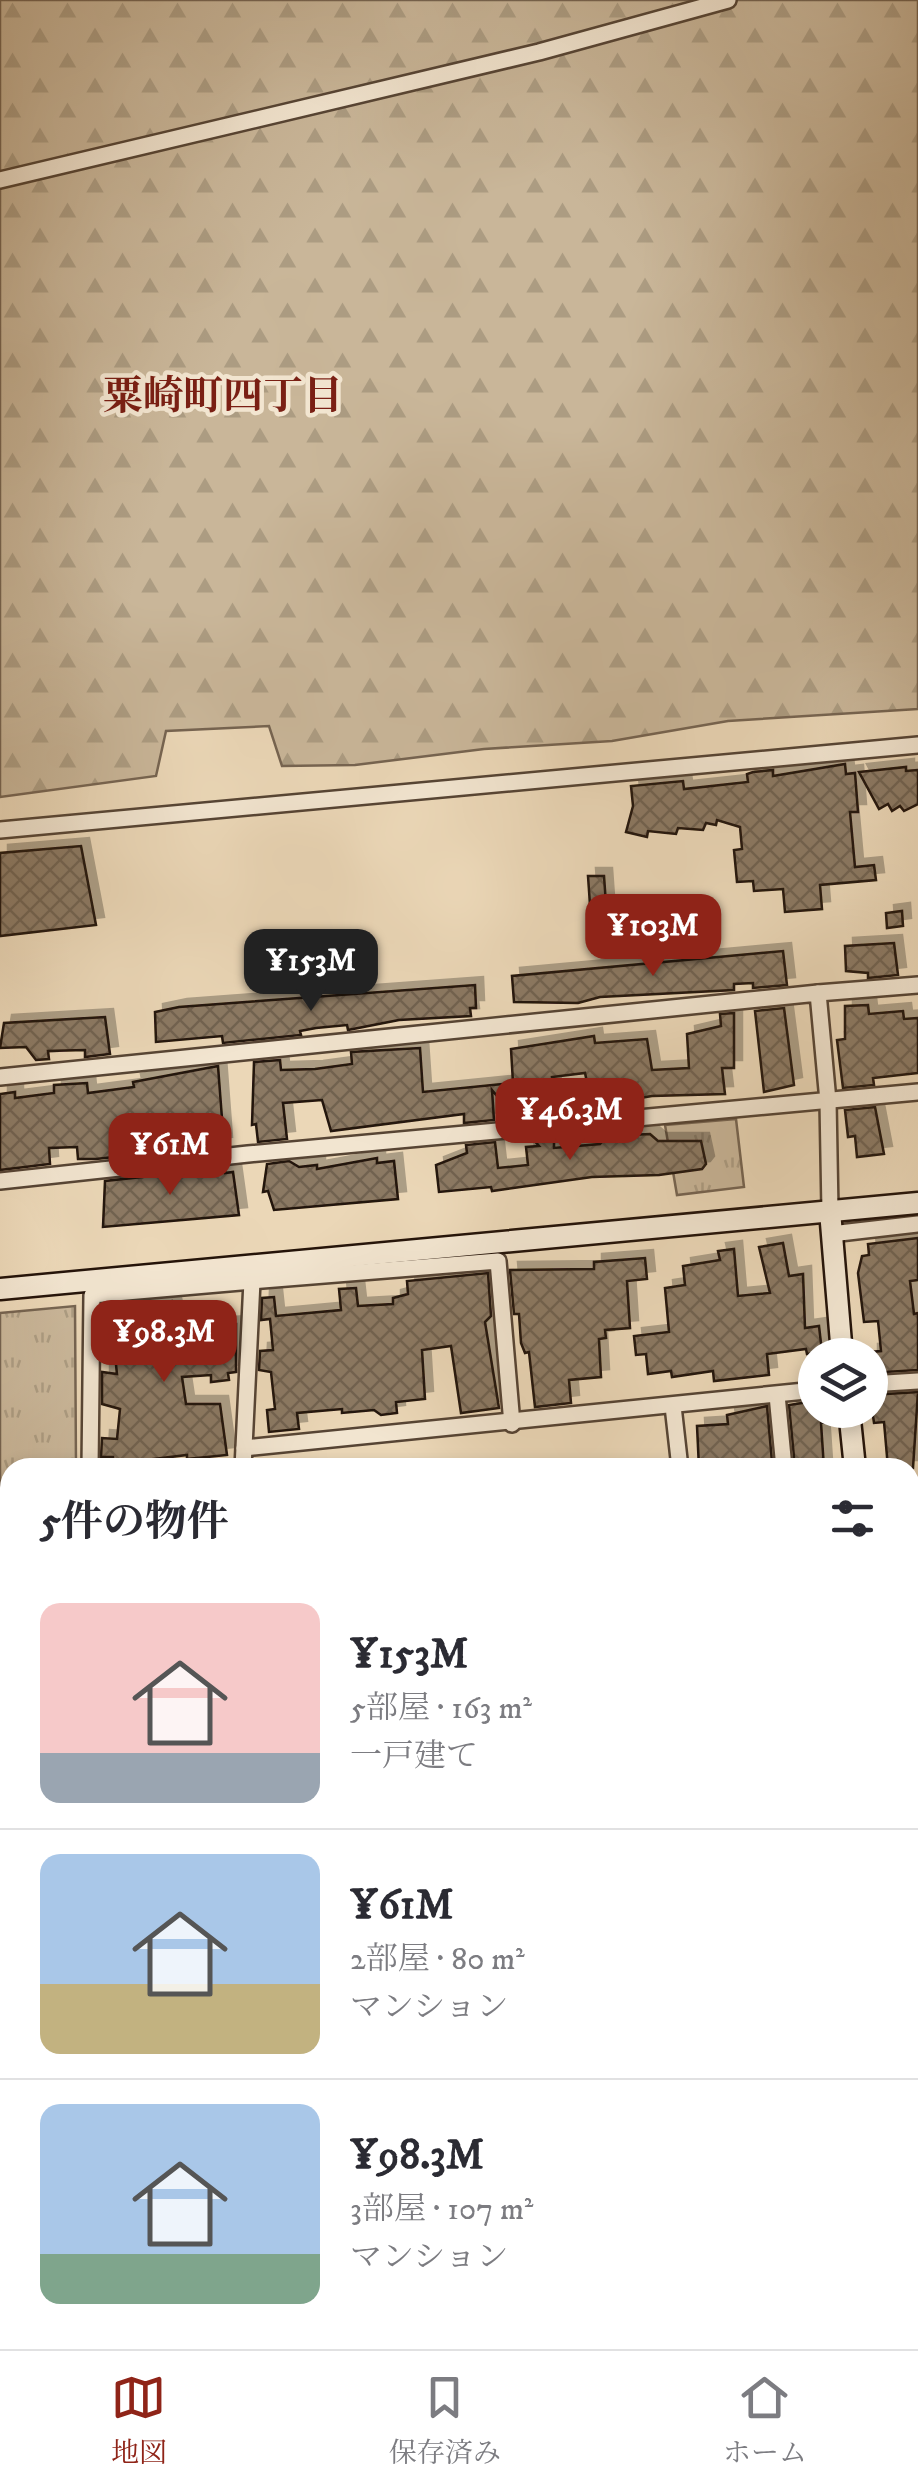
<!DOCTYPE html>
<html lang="ja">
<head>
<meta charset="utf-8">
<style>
  :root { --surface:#fff; --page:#f2f2f3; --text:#2b2b33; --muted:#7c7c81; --line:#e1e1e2; --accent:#8f2418 }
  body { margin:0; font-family:"IM FELL DW Pica","Noto Serif JP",serif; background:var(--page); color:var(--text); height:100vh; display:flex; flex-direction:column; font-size:38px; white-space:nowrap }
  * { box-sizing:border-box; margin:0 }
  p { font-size:32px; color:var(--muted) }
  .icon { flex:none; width:55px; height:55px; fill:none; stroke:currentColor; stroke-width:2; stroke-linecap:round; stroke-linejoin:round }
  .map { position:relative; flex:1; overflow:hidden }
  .details { position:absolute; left:0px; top:1458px; width:920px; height:892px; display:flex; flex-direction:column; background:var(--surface); border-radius:30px 30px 0 0; box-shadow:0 5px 15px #0003 }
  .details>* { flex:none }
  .controls { position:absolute; left:798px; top:1338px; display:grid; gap:20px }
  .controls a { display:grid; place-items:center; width:90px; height:90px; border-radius:50%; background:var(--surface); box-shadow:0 5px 15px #0003; font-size:50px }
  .price { position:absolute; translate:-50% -85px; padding:0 22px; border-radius:20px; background:var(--accent); color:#fff; font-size:32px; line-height:65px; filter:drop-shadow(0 2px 5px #0008) }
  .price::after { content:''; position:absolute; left:50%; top:60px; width:30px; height:22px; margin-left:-15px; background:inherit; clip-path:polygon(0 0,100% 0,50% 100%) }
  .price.on { background:#222; color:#fff }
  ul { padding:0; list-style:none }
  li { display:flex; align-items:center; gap:30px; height:250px; padding:0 40px }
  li+li { border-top:2px solid var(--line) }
  li span { display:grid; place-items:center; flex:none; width:280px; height:200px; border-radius:20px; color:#555 }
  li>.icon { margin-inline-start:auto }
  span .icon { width:120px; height:120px; fill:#fffc; stroke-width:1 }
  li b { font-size:42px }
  h2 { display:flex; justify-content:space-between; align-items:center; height:120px; padding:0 40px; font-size:42px }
  .tabs { display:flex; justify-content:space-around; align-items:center; height:140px; border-top:2px solid var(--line); background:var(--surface); font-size:28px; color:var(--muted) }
  .tabs a { display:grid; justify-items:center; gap:5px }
  .tabs .on { color:var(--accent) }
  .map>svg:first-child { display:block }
</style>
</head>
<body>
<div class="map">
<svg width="918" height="2349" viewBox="0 0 918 2349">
  <defs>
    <pattern id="grass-tufts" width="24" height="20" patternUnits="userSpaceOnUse" patternTransform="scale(2.5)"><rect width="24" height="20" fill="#c9b699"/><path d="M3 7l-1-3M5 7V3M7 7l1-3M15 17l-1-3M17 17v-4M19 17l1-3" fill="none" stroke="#ac9c82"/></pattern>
    <pattern id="forest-firs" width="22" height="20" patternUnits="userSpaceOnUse" patternTransform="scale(2.5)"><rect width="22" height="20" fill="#c9b699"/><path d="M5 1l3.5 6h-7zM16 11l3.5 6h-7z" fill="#ac9c82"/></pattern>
    <pattern id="building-cross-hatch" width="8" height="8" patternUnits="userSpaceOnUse" patternTransform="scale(2.5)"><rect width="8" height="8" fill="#8b7963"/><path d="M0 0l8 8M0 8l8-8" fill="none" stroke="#716250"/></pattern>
    <filter id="shadow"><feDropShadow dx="8" dy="-8" stdDeviation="0" flood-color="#0004"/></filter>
  </defs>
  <rect width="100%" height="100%" fill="#ebd7b7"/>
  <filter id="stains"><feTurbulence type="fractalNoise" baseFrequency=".002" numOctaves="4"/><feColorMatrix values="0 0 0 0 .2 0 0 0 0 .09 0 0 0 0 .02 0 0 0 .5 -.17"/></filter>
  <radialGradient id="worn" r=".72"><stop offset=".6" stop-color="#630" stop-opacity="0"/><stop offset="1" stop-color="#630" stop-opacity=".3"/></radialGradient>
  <g fill="url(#grass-tufts)" stroke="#766451" stroke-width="2.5">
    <polygon points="736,1119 744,1187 677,1195 665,1125"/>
    <polygon points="75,1306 76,1467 10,1468 10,1618 0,1619 0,1313"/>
    <polygon points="910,1810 918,1810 918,1964 914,1964"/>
    <polygon points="258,2340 326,2340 328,2349 259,2349"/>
  </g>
  <polygon fill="url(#forest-firs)" stroke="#766451" stroke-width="2.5" points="0,0 918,0 918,709 728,721 612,741 484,749 355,765 282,766 269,726 166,731 156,776 0,797"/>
  <g fill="url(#building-cross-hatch)" stroke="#241309" stroke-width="2.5" filter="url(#shadow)">
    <polygon points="845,764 846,774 855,773 858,812 850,812 855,867 874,865 876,880 820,885 822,909 785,912 783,889 754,891 753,881 737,882 734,850 742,849 740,827 717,820 716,825 706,823 703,830 678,828 676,834 648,831 647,837 626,832 633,806 631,786 683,781 684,789 748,782 747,774 753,772 773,770 773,776"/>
    <polygon points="906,767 906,771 918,770 918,804 904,811 900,806 892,811 888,804 879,809 859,772"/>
    <polygon points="81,846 96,925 0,936 0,853"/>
    <polygon points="588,876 604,876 606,904 590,905"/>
    <polygon points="902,911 903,926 887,928 886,913"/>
    <polygon points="894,943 898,975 868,978 868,973 846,971 845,946"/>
    <polygon points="783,951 787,985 753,988 753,983 734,984 734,990 600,997 578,1003 514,1002 512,976"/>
    <polygon points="475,985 476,1008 470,1008 471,1016 399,1020 348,1030 347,1025 316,1028 300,1031 301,1035 223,1043 222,1036 156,1042 155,1012 179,1007"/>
    <polygon points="868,1005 869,1014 903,1011 904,1019 918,1018 918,1073 873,1078 874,1085 843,1088 837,1040 845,1039 845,1006"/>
    <polygon points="784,1008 794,1085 764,1092 755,1011"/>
    <polygon points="734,1013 734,1068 722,1068 725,1094 652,1096 592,1106 585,1073 552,1077 555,1114 515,1118 492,1090 494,1120 464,1123 464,1114 331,1131 322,1100 283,1103 287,1139 258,1142 256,1124 252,1125 254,1062 280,1060 281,1070 315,1069 352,1064 351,1052 420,1048 423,1092 513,1083 511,1049 594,1036 595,1043 647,1039 652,1070 689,1068 687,1034 721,1026 720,1014"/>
    <polygon points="105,1017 110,1054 85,1057 85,1050 48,1051 49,1059 36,1060 26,1047 0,1048 4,1023"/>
    <polygon points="218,1066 224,1145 96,1159 78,1159 77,1147 49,1148 50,1164 0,1170 0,1094 15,1092 15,1098 54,1093 54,1085 87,1083 88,1093 134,1087 133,1082"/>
    <polygon points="875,1107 884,1154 857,1157 855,1136 848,1137 845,1110"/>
    <polygon points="650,1134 658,1141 701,1141 706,1164 702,1169 659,1175 592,1177 492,1191 491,1187 439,1192 436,1165 467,1153 466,1145 495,1142 498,1168 528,1165 526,1147 539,1146 533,1139 554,1137 554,1148 600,1144 607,1136"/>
    <polygon points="377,1158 377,1163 394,1161 398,1199 274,1210 268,1191 263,1192 267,1164 289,1161 299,1167 317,1165 317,1169"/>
    <polygon points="225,1168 225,1173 233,1172 239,1215 103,1227 105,1181"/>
    <polygon points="918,1238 918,1280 910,1281 914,1314 918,1313 918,1370 870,1373 870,1352 881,1351 878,1321 864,1322 858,1273 862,1256 869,1255 868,1244"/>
    <polygon points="783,1243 789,1276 803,1274 805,1328 819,1326 822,1352 807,1354 806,1349 767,1354 769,1375 714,1381 713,1371 672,1377 671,1371 648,1374 646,1354 636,1355 634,1336 669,1332 665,1288 685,1285 683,1266 720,1260 718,1251 734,1249 738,1296 770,1293 759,1247"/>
    <polygon points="645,1258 647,1279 627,1281 630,1328 605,1330 606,1338 599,1339 601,1377 569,1380 571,1403 535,1407 529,1352 525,1353 521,1343 519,1314 514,1314 510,1270 594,1269 594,1262"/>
    <polygon points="488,1273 491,1316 485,1322 499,1408 461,1413 451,1346 422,1350 425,1399 396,1402 397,1413 381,1415 374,1410 342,1413 342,1409 297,1413 299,1429 269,1432 267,1410 275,1409 271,1372 259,1370 260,1351 273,1350 270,1319 261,1320 262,1298 274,1297 276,1316 341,1310 339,1289 356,1288 358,1306 393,1304 393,1298 408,1294 407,1281"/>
    <polygon points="172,1301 178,1329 236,1324 236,1372 228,1373 229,1380 211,1382 211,1375 182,1377 186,1404 220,1404 227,1455 187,1459 187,1455 113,1464 113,1457 101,1457 102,1438 117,1439 120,1409 102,1404 102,1372 117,1374 110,1308"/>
    <polygon points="918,1392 913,1468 888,1468 884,1422 874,1423 870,1395"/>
    <polygon points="815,1401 815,1410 835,1410 836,1421 821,1423 824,1468 795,1468 789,1405"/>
    <polygon points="767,1406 772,1462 762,1463 763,1468 699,1468 697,1426 728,1424 727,1415"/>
  </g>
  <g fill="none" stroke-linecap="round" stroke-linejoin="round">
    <g stroke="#564434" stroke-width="20">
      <g id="street">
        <polyline points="0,180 539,52 728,0"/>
        <polyline points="0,830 918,745"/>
        <polyline points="818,993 918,985"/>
        <polyline points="0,1077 818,993 828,1101 830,1211"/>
        <polyline points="0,1181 248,1154 918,1092"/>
        <polyline points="831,1234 918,1224"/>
        <polyline points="252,1281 498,1261 512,1424"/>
        <polyline points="870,1384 918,1381"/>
        <polyline points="777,1395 784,1468"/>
        <polyline points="673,1406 680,1468"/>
        <polyline points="244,1448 815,1390"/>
        <polyline points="90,1468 92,1295 252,1281 243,1468"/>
        <polyline points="0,1634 10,1632"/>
        <polyline points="910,1718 918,1717"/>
        <polyline points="0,1791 10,1791"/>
        <polyline points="910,2030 918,2029"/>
        <polyline points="0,2060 10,2098"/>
        <polyline points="0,2290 7,2316"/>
        <polyline points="247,2340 248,2349"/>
        <polyline points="337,2340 339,2349"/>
        <polyline points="766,2340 767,2349"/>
      </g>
    </g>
    <g stroke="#241309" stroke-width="25">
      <g id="secondary">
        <polyline points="830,1211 842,1355"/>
        <polyline points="0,1289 918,1203"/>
        <polyline points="849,1410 855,1468"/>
        <polyline points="910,2078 918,2164"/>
      </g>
    </g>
    <use href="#street" stroke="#f2e5d0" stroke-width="15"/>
    <use href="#secondary" stroke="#f2e5d0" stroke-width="20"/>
  </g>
  <g text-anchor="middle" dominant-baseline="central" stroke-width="9" stroke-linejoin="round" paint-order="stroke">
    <g font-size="40" font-weight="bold" fill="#7a1f14" stroke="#f2e5d0">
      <text x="223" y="398">粟崎町四丁目</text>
    </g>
  </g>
  <rect width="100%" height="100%" filter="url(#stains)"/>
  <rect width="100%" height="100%" fill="url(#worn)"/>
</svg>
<div class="controls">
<a><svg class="icon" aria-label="layers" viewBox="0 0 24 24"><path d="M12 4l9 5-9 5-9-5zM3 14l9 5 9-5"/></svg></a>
</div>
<b class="price" style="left:653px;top:979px">¥103M</b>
<b class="price on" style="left:311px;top:1014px">¥153M</b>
<b class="price" style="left:570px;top:1163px">¥46.3M</b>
<b class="price" style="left:170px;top:1198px">¥61M</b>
<b class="price" style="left:164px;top:1385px">¥98.3M</b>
<section class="details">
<h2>5件の物件<svg class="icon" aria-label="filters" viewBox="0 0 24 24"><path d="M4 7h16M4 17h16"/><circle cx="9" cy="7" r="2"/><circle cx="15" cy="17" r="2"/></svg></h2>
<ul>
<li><span style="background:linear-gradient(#f6c9c9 75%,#9aa5b1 0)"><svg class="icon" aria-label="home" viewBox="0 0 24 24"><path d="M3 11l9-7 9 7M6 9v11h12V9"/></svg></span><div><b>¥153M</b><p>5部屋 · 163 m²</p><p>一戸建て</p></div></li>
<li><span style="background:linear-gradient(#a9c7e8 65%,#c2b280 0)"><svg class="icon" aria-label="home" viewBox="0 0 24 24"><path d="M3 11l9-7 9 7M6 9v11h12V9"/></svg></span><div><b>¥61M</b><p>2部屋 · 80 m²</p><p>マンション</p></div></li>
<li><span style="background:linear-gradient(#a9c7e8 75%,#7fa58c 0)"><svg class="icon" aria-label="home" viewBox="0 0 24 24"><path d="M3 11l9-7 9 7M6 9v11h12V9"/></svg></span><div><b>¥98.3M</b><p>3部屋 · 107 m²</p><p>マンション</p></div></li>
</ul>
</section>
</div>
<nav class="tabs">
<a class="on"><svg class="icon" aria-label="map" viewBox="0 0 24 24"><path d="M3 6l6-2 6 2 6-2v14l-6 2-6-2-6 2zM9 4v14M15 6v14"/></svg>地図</a>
<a><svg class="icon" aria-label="saved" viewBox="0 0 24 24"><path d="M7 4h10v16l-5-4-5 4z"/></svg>保存済み</a>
<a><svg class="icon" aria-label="home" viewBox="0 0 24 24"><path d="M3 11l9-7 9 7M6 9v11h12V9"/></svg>ホーム</a>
</nav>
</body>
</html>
